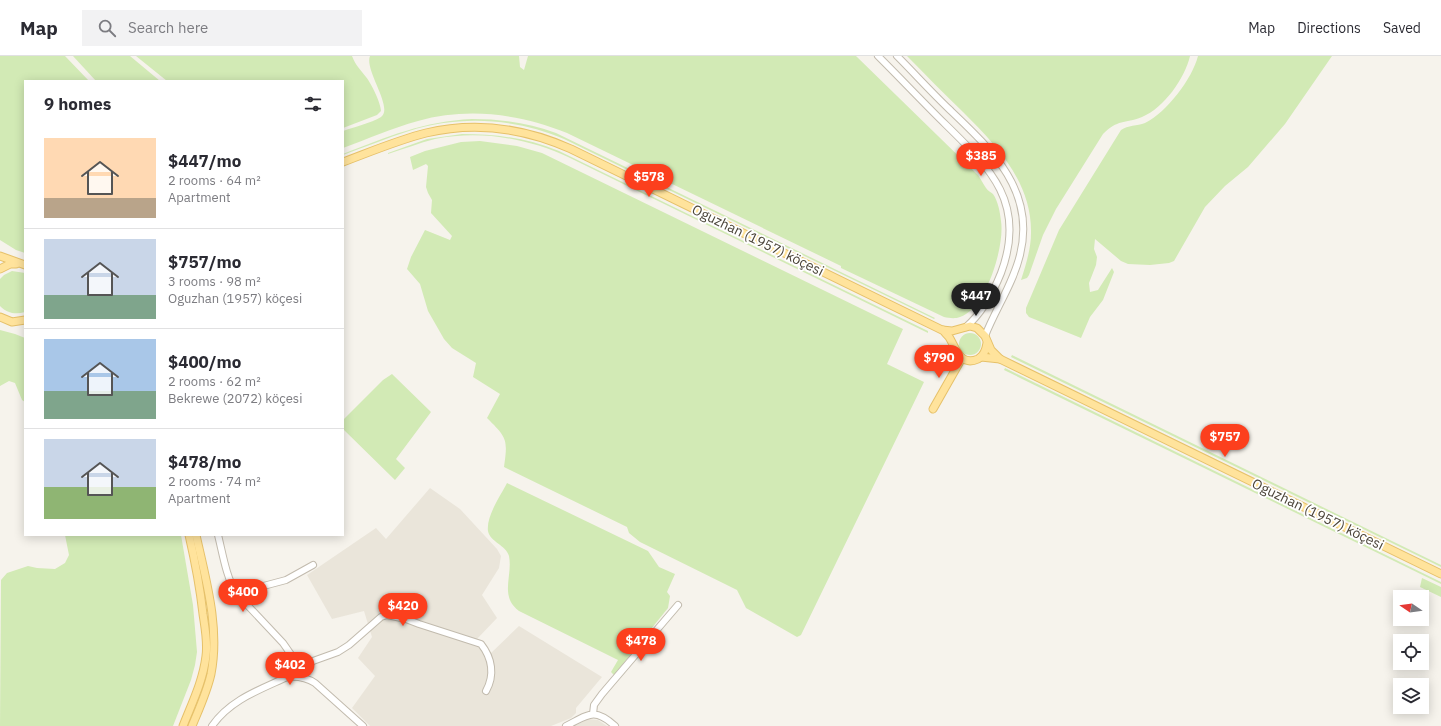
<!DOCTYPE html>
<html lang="en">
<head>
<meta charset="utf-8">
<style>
  :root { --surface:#fff; --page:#f2f2f3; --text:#2b2b33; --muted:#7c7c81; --line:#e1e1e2; --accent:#fc3f1d }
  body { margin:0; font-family:"IBM Plex Sans",sans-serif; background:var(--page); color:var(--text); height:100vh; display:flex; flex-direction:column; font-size:15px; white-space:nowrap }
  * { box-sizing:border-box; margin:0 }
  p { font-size:13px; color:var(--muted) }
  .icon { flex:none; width:22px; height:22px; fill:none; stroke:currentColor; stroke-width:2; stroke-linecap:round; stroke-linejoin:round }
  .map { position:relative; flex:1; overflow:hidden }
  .drawer { position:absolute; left:24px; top:24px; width:320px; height:456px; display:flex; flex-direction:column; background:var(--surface); border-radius:0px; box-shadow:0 2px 10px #0003 }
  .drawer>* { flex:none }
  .needle { width:26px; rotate:283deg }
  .tools { position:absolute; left:1393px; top:534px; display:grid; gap:8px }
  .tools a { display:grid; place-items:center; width:36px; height:36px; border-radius:0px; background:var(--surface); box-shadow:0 2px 10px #0003; font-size:20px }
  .price { position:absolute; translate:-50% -34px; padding:0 9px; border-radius:14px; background:var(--accent); color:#fff; font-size:13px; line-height:26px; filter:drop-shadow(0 1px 2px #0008) }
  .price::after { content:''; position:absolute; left:50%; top:24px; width:12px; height:9px; margin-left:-6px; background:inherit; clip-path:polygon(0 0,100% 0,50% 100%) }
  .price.selected { background:#222; color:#fff }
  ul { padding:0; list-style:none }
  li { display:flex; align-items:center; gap:12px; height:100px; padding:0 20px }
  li+li { border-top:1px solid var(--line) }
  li span { display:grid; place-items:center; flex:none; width:112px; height:80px; border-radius:0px; color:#555 }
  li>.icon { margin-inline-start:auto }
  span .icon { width:48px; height:48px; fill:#fffc; stroke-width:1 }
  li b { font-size:17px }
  h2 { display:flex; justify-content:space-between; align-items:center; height:48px; padding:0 20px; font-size:17px }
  header { display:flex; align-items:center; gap:24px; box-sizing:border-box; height:56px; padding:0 20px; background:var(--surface); border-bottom:1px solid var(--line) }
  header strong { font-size:19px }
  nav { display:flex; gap:22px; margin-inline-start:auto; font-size:14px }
  .search { width:280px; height:36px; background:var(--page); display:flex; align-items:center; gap:10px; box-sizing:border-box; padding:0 14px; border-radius:0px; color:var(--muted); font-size:15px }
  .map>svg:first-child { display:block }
</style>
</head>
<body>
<header>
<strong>Map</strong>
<div class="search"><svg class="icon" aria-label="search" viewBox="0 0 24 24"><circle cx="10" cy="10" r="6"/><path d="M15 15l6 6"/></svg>Search here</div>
<nav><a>Map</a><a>Directions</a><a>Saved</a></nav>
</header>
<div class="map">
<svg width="1441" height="670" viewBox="0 0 1441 670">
  <rect width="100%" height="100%" fill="#f6f3ec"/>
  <g fill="#eae5da">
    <polygon points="430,432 460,453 497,493 501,500 499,512 482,539 497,562 477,583 485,589 491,597 519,570 602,621 576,652 576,657 571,662 551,670 370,670 352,652 375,620 358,602 372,581 364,555 332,563 307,519 376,472 386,483"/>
    <polygon points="588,663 598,664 607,670 575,670"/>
  </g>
  <g fill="#d2eab5">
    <polygon points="0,0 65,0 89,25 25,25 25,197 16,194 0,184"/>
    <polygon points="73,0 130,0 160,25 96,25"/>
    <path d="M136 0H352C356 10 360 13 366 21 371 27 381 47 381 55L377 59 343 72V25H167Z"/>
    <path d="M370 0H519L520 11 524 14 528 0H856L978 119C981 123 983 128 986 132 988 135 991 136 993 138 998 145 1000 156 1001 165 1005 190 986 253 960 261 955 263 949 262 944 261L841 212V210L567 77C520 58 468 51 418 65 392 72 368 83 343 92V75C354 71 371 67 381 61 394 52 364 14 370 0Z"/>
    <path d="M907 0H1190C1185 22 1164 52 1142 61 1124 68 1118 63 1103 78L1056 153 1043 179 1029 219 1027 222 1021 224C1026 208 1031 193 1031 177 1032 126 996 89 963 56 944 38 926 19 907 0Z"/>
    <path d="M1198 0H1332L1285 68 1248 111 1225 130 1205 151 1174 205 1169 207 1150 209 1128 208 1121 205 1095 183 1094 193 1097 201 1096 209 1089 227 1090 236 1098 234 1112 212 1114 216 1103 244 1090 261 1081 282 1029 261 1026 257V252L1059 174 1121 74C1128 69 1137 70 1145 67 1167 56 1192 23 1198 0Z"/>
    <path d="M472 63C501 63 529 67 556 77L935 262 934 263 564 83C516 62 459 59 409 75 387 82 365 91 343 99V98C386 81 425 65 472 63Z"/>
    <path d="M462 78C496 78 527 82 559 95L928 275V277L568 101C527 82 480 74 435 83 419 87 404 93 388 98V97L427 83Z"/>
    <path d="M480 85 517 90 542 97 903 273 887 308 924 326 801 579 797 581 746 552 737 534 640 486 629 477 627 471 504 411C508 383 507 382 487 362L500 338 473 321 476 307 452 292 444 283 428 255 420 228 407 213 411 201 425 174 450 184 452 180 431 157 432 144 428 137 426 131 428 110 426 108 413 114 410 101 425 95 461 86Z"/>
    <path d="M12 215 25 217V256C15 259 7 257 0 250V223L4 219Z"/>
    <polygon points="0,274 15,278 25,282 25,346 22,344 15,327 9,325 0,330"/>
    <circle cx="970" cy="288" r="11"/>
    <polygon points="1012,299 1441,509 1441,511 1011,301"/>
    <polygon points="1005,312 1441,526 1441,528 1004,314"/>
    <polygon points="392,318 431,356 396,403 405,412 395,424 343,373 343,364 383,324"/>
    <path d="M507 427 648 495 659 511 675 518 667 536 670 540 668 552 614 619 611 616 618 604 519 555C499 540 513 520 509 500 506 489 490 486 488 475 486 460 501 439 507 427Z"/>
    <polygon points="65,479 181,479 193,549 197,596 195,609 191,624 173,670 0,670 1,524 7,517 28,510 37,512 55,513 65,507 69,499"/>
    <polygon points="1422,522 1441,531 1441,541 1420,531"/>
  </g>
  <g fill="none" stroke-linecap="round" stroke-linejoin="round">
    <g stroke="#c2bbae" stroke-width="8">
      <g id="minor">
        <path d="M878 0C899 21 919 42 940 63 988 110 1028 145 1001 217 993 237 982 257 966 271"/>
        <path d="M897 0C915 18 932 37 950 54 992 94 1036 135 1020 199 1013 228 996 252 985 280"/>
        <path d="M218 479C223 499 226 520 236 537L283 587 292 600 302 621"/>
        <polyline points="240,542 256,532 286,524 313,509"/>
        <path d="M302 621 307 610 313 605 338 596 349 589 381 561 387 559 406 563 419 568 481 588C492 602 495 619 486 635"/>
        <polyline points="593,658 594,649 602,638 678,549"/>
        <path d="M212 670C230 644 259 634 287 621 298 620 306 621 315 627L363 670"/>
        <path d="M566 670C588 659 594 651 615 670"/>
      </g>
    </g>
    <g stroke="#e6c16a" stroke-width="9">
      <g id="major">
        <path d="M343 106C370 96 398 84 426 77 477 65 524 72 571 93L942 274 952 275 970 270 977 272 985 280 991 294 1000 303 981 301"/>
        <polyline points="0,200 25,209"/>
        <polyline points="0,213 10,208 16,208"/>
        <polyline points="0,261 12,266 25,264"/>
        <path d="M943 274C945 277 947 279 949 281 956 292 960 311 978 303 984 300 986 294 987 287"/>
        <polyline points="1000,303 1441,518"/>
        <polyline points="933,353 962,302"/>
        <path d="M183 670C192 647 203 625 206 600 208 586 205 572 203 558 200 531 195 505 189 479"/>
        <path d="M192 670C199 653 207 636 211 618 220 572 206 524 196 479"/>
      </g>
    </g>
    <use href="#minor" stroke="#fff" stroke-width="6"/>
    <use href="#major" stroke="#ffe39c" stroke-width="7"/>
  </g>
  <g text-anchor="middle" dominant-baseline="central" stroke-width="3.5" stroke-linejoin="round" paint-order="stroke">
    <g font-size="14" fill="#4b4439" stroke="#fff">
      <text transform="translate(758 184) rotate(26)">Oguzhan (1957) köçesi</text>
      <text transform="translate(1318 458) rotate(26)">Oguzhan (1957) köçesi</text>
    </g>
  </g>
</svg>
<div class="tools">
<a><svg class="needle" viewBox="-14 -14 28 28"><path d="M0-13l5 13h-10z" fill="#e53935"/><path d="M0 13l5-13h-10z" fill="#7c7c81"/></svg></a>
<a><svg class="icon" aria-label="locate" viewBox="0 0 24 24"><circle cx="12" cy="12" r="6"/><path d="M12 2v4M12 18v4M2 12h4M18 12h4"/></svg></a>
<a><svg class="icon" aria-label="layers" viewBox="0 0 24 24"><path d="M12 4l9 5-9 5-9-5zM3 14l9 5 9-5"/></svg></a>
</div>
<b class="price" style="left:981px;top:121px">$385</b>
<b class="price" style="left:649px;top:142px">$578</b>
<b class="price selected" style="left:976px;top:261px">$447</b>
<b class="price" style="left:939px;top:323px">$790</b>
<b class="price" style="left:1225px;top:402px">$757</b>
<b class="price" style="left:243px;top:557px">$400</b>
<b class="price" style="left:403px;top:571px">$420</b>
<b class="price" style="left:641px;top:606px">$478</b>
<b class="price" style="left:290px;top:630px">$402</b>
<section class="drawer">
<h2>9 homes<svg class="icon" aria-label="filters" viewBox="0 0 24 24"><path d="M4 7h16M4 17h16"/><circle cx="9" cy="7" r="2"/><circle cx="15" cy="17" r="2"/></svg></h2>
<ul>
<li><span style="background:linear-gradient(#ffd9b3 75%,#b9a48a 0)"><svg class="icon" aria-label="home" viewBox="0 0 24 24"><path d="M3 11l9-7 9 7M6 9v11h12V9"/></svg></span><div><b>$447/mo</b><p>2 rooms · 64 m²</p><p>Apartment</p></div></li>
<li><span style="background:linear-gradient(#c9d6e8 70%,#7fa58c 0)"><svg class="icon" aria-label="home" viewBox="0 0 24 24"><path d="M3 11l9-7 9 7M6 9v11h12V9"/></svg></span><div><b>$757/mo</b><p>3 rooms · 98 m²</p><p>Oguzhan (1957) köçesi</p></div></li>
<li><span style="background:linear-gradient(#a9c7e8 65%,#7fa58c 0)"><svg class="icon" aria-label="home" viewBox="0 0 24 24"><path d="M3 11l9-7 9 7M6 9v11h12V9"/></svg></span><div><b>$400/mo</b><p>2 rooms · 62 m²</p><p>Bekrewe (2072) köçesi</p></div></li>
<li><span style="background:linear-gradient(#c9d6e8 60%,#8fb573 0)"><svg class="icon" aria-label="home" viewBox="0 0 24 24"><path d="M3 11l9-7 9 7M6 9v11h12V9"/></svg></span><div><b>$478/mo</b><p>2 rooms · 74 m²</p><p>Apartment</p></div></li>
</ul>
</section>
</div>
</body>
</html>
